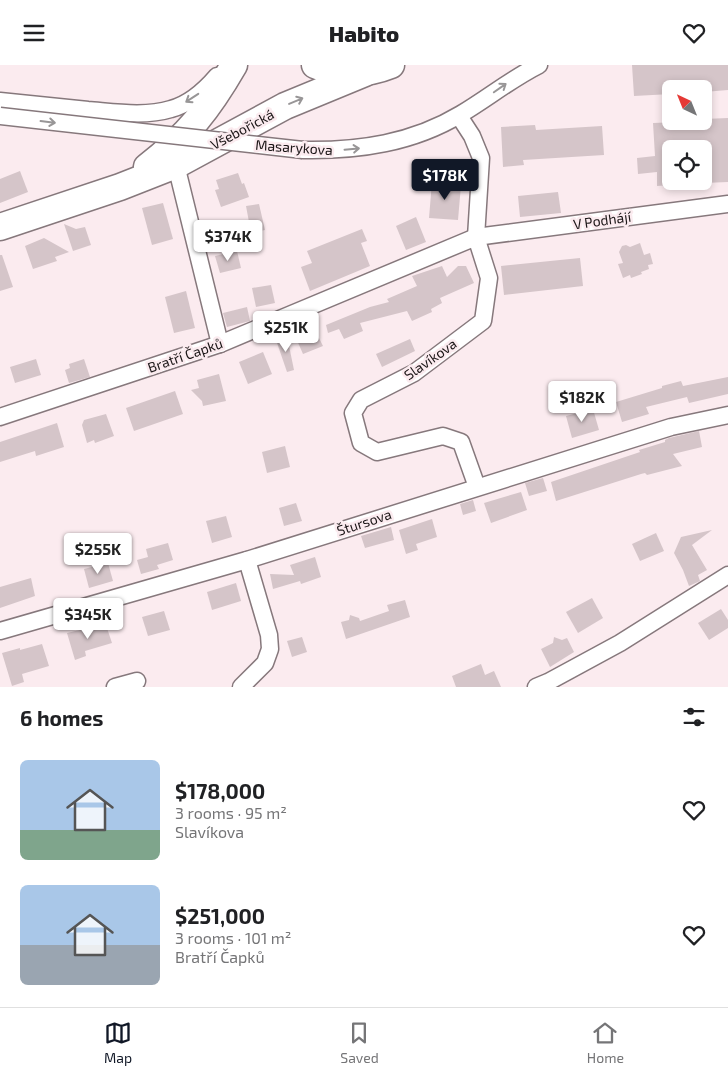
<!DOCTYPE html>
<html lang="en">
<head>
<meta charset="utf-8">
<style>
  :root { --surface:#fff; --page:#f6f6f6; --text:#202124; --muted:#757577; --line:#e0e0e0; --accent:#111827 }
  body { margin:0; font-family:"Exo 2",sans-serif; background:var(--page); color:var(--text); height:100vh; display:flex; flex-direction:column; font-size:19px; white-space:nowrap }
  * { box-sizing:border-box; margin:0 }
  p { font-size:16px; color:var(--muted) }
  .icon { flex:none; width:28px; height:28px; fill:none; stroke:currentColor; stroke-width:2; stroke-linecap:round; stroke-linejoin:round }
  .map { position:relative; height:622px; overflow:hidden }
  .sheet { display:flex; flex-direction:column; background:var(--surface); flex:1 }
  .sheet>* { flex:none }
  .needle { width:32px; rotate:317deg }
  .fabs { position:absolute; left:662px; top:15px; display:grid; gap:10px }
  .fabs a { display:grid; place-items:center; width:50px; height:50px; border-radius:8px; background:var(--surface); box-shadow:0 2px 8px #0003; font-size:25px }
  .price { position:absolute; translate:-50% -42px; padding:0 11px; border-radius:5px; background:#fff; color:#222; font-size:16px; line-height:32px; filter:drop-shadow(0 1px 2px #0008) }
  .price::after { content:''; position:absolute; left:50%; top:30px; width:15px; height:11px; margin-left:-8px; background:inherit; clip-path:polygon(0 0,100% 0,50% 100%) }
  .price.active { background:var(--accent); color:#fff }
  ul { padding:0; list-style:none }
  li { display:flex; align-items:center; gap:15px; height:125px; padding:0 20px }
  li span { display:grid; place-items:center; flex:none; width:140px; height:100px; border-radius:8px; color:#555 }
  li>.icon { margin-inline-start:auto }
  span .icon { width:60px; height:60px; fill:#fffc; stroke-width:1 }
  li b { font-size:21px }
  h2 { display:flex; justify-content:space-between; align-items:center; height:60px; padding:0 20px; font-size:21px }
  header { display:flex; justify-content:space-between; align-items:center; height:65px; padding:0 20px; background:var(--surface); font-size:22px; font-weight:800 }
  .menu { display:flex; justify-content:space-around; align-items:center; height:70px; border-top:1px solid var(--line); background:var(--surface); font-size:14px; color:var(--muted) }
  .menu a { display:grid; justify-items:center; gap:2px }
  .menu .active { color:var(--accent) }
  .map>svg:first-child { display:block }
</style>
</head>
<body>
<header><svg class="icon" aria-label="menu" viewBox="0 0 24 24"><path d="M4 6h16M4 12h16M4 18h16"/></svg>Habito<svg class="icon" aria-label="heart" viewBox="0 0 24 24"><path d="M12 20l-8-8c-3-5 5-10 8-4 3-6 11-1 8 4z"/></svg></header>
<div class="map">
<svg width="728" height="622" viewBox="0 0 728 622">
  <rect width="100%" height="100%" fill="#fbebef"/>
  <g fill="#d5c5c9">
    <polygon points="632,0 728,0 728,25 704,27 704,24 671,24 671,29 634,31"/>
    <polygon points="728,53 728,117 704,118 704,84 671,84 671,120 657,121 657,107 638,109 637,93 655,91 653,58 704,56 704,54"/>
    <polygon points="535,60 536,65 602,61 604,90 523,95 524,100 503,102 501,62"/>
    <polygon points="20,106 28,127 0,138 0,114"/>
    <polygon points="238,108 242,119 244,118 249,132 221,142 215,125 219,124 216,115"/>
    <polygon points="432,117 461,120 458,155 429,153"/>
    <polygon points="558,127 561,148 520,152 518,131"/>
    <polygon points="163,138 173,174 152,180 142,143"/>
    <polygon points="259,139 265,165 251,168 246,141"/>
    <polygon points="416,152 426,177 406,185 396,161"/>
    <polygon points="64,159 76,164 85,162 91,180 73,186"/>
    <polygon points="362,164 367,176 361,178 370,201 310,226 301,202 312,198 307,186"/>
    <polygon points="245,165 248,176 233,180 230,169"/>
    <polygon points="44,173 69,187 55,192 57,196 33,204 25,181"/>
    <polygon points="640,178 644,190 650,188 653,199 648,200 649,204 641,207 642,209 631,213 630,210 623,213 618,199 623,198 619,187 622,181 626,180 630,182"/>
    <polygon points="237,186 241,203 220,208 215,191"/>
    <polygon points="0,190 2,190 13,222 0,226"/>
    <polygon points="580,193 583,221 504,230 501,201"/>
    <polygon points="442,201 447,212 458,201 466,201 474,218 440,233 442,238 431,244 432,247 412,256 407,246 360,258 363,266 344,274 339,264 328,268 326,260 370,242 389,237 387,234 417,221 412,211"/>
    <polygon points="271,220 275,238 256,242 252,223"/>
    <polygon points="186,226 195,263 174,268 165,232"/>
    <polygon points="247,242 250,256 227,262 223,248"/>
    <polygon points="315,265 323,281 303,289 296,273"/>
    <polygon points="287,271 294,305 287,307 276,275"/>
    <polygon points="410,274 415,286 382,302 376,289"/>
    <polygon points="263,287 272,309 248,319 239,297"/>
    <polygon points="36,294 41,310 15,318 10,302"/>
    <polygon points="84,294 90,312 69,318 65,305 70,303 69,299"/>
    <polygon points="219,309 226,336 203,341 202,336 191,325 199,323 197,315"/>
    <polygon points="728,312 728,329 689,338 687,332 646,342 649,349 622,357 616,337 662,323 662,321 681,316 683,321"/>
    <polygon points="175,326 183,349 134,366 126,343"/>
    <polygon points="593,344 599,365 572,373 566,351"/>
    <polygon points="106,349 114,371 95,378 94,375 87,378 82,360 84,355"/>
    <polygon points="57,358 64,382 36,391 35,386 0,397 0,377"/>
    <polygon points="699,366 702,382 673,389 682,401 647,410 645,408 641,409 556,436 551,417 640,387 639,385 665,377 665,375 669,373"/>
    <polygon points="285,381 290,402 267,408 262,387"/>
    <polygon points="543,413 547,426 529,431 525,418"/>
    <polygon points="521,427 527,445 491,458 484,438"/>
    <polygon points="473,435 476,446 463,450 460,439"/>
    <polygon points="296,438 302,456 284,461 279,443"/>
    <polygon points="226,451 232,472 212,478 206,456"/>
    <polygon points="432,454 437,472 416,479 418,485 406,489 399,465"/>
    <polygon points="391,462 394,475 365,483 361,471"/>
    <polygon points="712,465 692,480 707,505 698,510 700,516 689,521 683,505 674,488 681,472"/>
    <polygon points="656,468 664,486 640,496 632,479"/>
    <polygon points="110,478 114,491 100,495 96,482"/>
    <polygon points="168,478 173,495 157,500 159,504 141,509 137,495 148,492 146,484"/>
    <polygon points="315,492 321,512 301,519 300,516 273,524 270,509 294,510 290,500"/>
    <polygon points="108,498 113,516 89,523 84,504"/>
    <polygon points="31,513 35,531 0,543 0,522"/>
    <polygon points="236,518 241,536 212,545 207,527"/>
    <polygon points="592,533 603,553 578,568 566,547"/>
    <polygon points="405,535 410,552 346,574 341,557 349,555 350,550 359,553 360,556 389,546 387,540"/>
    <polygon points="721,544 728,555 728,563 709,575 698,558"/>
    <polygon points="164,546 170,565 148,571 142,552"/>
    <polygon points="106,560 112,578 85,586 86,591 75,595 67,568 84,564 85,566"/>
    <polygon points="302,572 307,587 292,592 287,576"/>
    <polygon points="554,572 562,575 567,573 574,587 550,602 541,584 553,578"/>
    <polygon points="42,579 49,601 22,609 24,617 12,621 2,588 20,583 20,585"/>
    <polygon points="481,599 485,610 494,606 501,622 456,622 452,611"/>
  </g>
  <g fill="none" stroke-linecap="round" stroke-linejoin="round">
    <g stroke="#86787c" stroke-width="19">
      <g id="minor">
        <path d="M0 36C29 39 58 42 88 45 114 47 145 52 171 44 190 39 205 25 217 11"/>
        <polyline points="459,51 472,71 481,93 476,172 489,213 483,256 414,308 361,335 353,348 361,378 377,387 443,371 461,377 477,422"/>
        <path d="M303 85C359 86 413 78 461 49 488 33 511 14 539 0"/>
        <polyline points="176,100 220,279"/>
        <polyline points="0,352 220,279 476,172 728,139"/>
        <polyline points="0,566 247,495 671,362 728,350"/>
        <polyline points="115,622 137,616"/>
        <polyline points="241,622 265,598 270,584 269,570 247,495"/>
        <polyline points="536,622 548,617 620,578 728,510"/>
      </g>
    </g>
    <g stroke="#86787c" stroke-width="29">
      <g id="primary">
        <path d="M315 0C340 11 366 10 391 0"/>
        <path d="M147 102C188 70 208 45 234 0"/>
        <polyline points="0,162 120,122 176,100 285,41 365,8"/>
      </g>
    </g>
    <use href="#minor" stroke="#fff" stroke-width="16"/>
    <use href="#primary" stroke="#fff" stroke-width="26"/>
    <g stroke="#86787c" stroke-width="19" stroke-linecap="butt">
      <polyline id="minor-bridge" points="0,51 303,85"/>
    </g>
    <use href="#minor-bridge" stroke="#fff" stroke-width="16"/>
  </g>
  <defs><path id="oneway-shaft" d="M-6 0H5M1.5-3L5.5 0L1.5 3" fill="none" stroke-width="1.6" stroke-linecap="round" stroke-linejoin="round" transform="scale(1.25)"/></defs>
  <g stroke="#989697">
    <use href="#oneway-shaft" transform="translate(500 23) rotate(-35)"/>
    <use href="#oneway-shaft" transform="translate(192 33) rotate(147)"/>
    <use href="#oneway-shaft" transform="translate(296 36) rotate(-23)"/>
    <use href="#oneway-shaft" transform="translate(48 57) rotate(7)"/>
    <use href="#oneway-shaft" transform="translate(352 84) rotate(-5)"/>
  </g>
  <g text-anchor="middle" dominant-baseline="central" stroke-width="5" stroke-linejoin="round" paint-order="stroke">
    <g font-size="14" fill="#1b1617" stroke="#fbebef">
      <text transform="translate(242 64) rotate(-28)">Všebořická</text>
      <text transform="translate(294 82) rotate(4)">Masarykova</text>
      <text transform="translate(602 155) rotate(-8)">V Podhájí</text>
      <text transform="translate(185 290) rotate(-19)">Bratří Čapků</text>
      <text transform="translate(430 294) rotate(-35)">Slavíkova</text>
      <text transform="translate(364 457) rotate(-18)">Štursova</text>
    </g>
  </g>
</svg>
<div class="fabs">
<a><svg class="needle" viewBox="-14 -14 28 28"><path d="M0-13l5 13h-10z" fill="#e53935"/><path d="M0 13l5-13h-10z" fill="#757577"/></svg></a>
<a><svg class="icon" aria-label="locate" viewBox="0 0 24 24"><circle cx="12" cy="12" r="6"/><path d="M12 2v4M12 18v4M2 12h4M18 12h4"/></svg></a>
</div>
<b class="price active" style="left:445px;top:136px">$178K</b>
<b class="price" style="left:228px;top:197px">$374K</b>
<b class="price" style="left:286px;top:288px">$251K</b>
<b class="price" style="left:582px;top:358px">$182K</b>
<b class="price" style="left:98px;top:510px">$255K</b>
<b class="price" style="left:88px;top:575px">$345K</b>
</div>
<section class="sheet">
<h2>6 homes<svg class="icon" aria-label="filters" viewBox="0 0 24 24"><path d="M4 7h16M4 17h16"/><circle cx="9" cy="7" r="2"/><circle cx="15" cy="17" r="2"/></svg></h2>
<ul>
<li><span style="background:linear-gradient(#a9c7e8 70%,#7fa58c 0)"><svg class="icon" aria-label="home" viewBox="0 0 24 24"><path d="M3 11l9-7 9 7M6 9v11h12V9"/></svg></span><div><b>$178,000</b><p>3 rooms · 95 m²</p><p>Slavíkova</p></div><svg class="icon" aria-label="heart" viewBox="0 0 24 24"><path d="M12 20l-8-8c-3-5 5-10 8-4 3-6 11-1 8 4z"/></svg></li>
<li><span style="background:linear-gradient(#a9c7e8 60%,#9aa5b1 0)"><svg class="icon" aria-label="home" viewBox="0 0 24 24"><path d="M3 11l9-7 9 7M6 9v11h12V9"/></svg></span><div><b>$251,000</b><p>3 rooms · 101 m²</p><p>Bratří Čapků</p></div><svg class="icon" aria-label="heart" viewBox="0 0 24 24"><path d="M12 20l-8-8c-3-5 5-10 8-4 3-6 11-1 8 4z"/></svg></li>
</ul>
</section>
<nav class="menu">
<a class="active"><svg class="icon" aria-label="map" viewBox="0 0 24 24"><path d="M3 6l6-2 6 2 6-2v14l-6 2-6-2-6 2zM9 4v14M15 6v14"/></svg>Map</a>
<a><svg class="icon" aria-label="saved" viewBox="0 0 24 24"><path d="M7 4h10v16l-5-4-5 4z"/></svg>Saved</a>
<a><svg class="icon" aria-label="home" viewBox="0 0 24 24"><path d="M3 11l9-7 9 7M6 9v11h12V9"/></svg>Home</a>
</nav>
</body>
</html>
